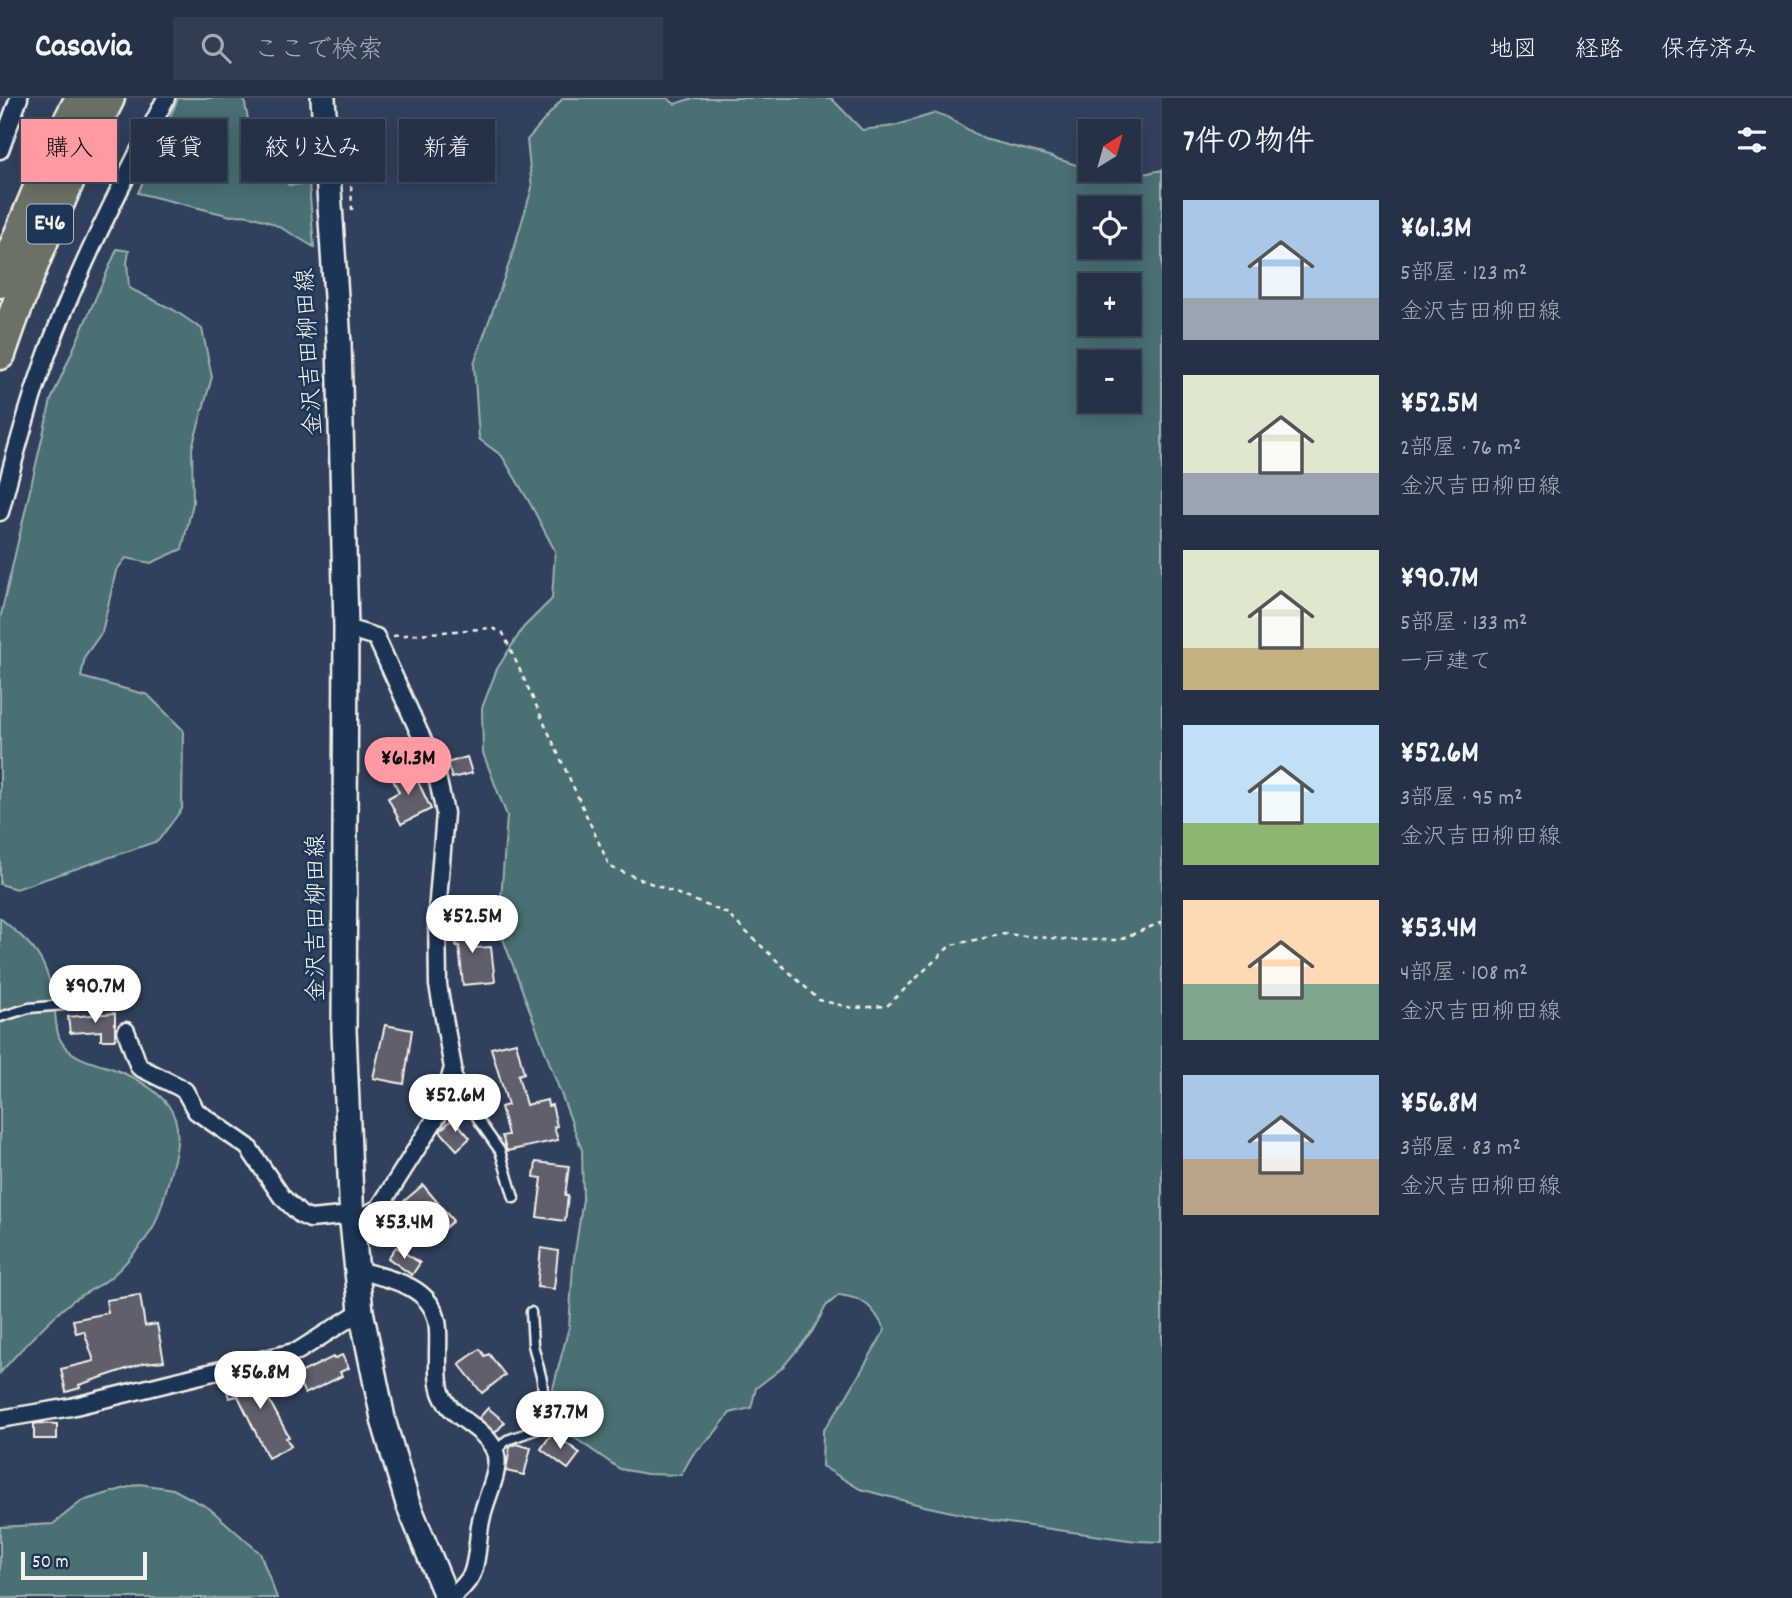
<!DOCTYPE html>
<html lang="ja">
<head>
<meta charset="utf-8">
<style>
  :root { --surface:#253146; --page:#313d51; --text:#f1f3f6; --muted:#a3a9b3; --line:#424c5f; --accent:#ff9aa2 }
  body { margin:0; font-family:Dekko,"Klee One",sans-serif; background:var(--page); color:var(--text); height:100vh; display:flex; flex-direction:column; font-size:26px; white-space:nowrap }
  * { box-sizing:border-box; margin:0 }
  p { font-size:23px; color:var(--muted) }
  .icon { flex:none; width:38px; height:38px; fill:none; stroke:currentColor; stroke-width:2; stroke-linecap:round; stroke-linejoin:round }
  .map { position:relative; flex:1; overflow:hidden }
  .drawer { display:flex; flex-direction:column; background:var(--surface); width:630px }
  .drawer>* { flex:none }
  .guide { position:absolute; left:21px; top:21px; width:665px; height:63px; display:flex; gap:14px }
  .needle { width:46px; rotate:37deg }
  .tools { position:absolute; left:1078px; top:21px; display:grid; gap:14px }
  .tools a { display:grid; place-items:center; width:63px; height:63px; border-radius:0px; background:var(--surface); box-shadow:0 4px 18px #0003,0 0 0 2px var(--line); font-size:35px }
  .scale { position:absolute; left:21px; bottom:18px; width:126px; box-sizing:border-box; padding-left:7px; border:4px solid #f4f1e8; border-top:0; font-size:19px; line-height:24px; white-space:nowrap; color:#f4f1e8; -webkit-text-stroke:5px #1d3557; paint-order:stroke }
  .price { position:absolute; translate:-50% -60px; padding:0 16px; border-radius:24px; background:#fff; color:#222; font-size:23px; line-height:46px; filter:drop-shadow(0 2px 4px #0008) }
  .price::after { content:''; position:absolute; left:50%; top:42px; width:21px; height:16px; margin-left:-10px; background:inherit; clip-path:polygon(0 0,100% 0,50% 100%) }
  .price.active { background:var(--accent); color:#111 }
  ul { padding:0; list-style:none }
  li { display:flex; align-items:center; gap:21px; height:175px; padding:0 21px }
  li span { display:grid; place-items:center; flex:none; width:196px; height:140px; border-radius:0px; color:#555 }
  li>.icon { margin-inline-start:auto }
  span .icon { width:84px; height:84px; fill:#fffc; stroke-width:1 }
  li b { font-size:30px }
  h2 { display:flex; justify-content:space-between; align-items:center; height:84px; padding:0 21px; font-size:30px }
  .chip { padding:0 24px; border-radius:0px; background:var(--surface); box-shadow:0 4px 18px #0003,0 0 0 2px var(--line); font-size:24px; line-height:63px }
  .chip.active { background:var(--accent); color:#111 }
  header { display:flex; align-items:center; gap:42px; box-sizing:border-box; height:98px; padding:0 35px; background:var(--surface); border-bottom:2px solid var(--line) }
  header strong { font-size:33px }
  nav { display:flex; gap:38px; margin-inline-start:auto; font-size:24px }
  .search { width:490px; height:63px; background:var(--page); display:flex; align-items:center; gap:18px; box-sizing:border-box; padding:0 24px; border-radius:0px; color:var(--muted); font-size:26px }
  main { display:flex; flex:1; min-height:0 }
  .map>svg:first-child { display:block }
</style>
</head>
<body>
<header>
<strong>Casavia</strong>
<div class="search"><svg class="icon" aria-label="search" viewBox="0 0 24 24"><circle cx="10" cy="10" r="6"/><path d="M15 15l6 6"/></svg>ここで検索</div>
<nav><a>地図</a><a>経路</a><a>保存済み</a></nav>
</header>
<main>
<div class="map">
<svg width="1162" height="1500" viewBox="0 0 1162 1500">
  <rect width="100%" height="100%" fill="#31415d"/>
  <filter id="ink" filterUnits="userSpaceOnUse"><feTurbulence type="fractalNoise" baseFrequency=".0143" numOctaves="2"/><feDisplacementMap in="SourceGraphic" scale="14" xChannelSelector="R" yChannelSelector="G"/><feConvolveMatrix kernelMatrix="1 2 1 2 8 2 1 2 1" color-interpolation-filters="sRGB"/></filter>
  <g filter="url(#ink)">
    <g fill="#497073" stroke="#9eb0ae" stroke-width="2" fill-rule="evenodd">
      <path d="M178 0H244C249 35 260 65 289 87L309 86 314 149C289 135 260 113 231 118L138 95Z"/>
      <path d="M563 0H667L675 6 693 0H831L862 32 894 28 936 15 945 18 984 41 1039 55 1120 81 1162 72V1444L1136 1443 994 1423 924 1408 860 1391 822 1368 823 1333 845 1301 885 1232C873 1209 865 1200 839 1197L826 1208 812 1234 782 1270 756 1290 751 1310 730 1315 713 1337 693 1356 681 1377 647 1376 620 1371 569 1336 555 1310 553 1290 569 1229 573 1167 583 1101 582 1052 499 830 507 718 483 655 482 610 497 571 523 530 552 501 555 453 531 407 502 358 479 341 474 266 511 160 532 90 527 42ZM1129 110V149H1090V110ZM1090 187H1129V226H1090ZM1090 264H1129V303H1090Z"/>
      <polygon points="117,151 129,153 127,165 129,190 174,212 202,231 212,279 192,350 193,405 182,451 151,465 126,460 116,473 102,534 85,558 81,579 148,597 183,632 182,711 158,743 16,791 0,786 0,521 51,302"/>
      <path d="M0 820C35 849 48 861 54 906 56 917 55 934 61 943 70 960 95 965 111 970 132 978 155 990 168 1007 182 1026 178 1048 172 1069 167 1089 162 1111 153 1130 147 1141 122 1170 112 1178 100 1189 84 1194 71 1204 45 1225 22 1250 0 1275Z"/>
      <polygon points="139,1386 173,1391 209,1410 260,1455 277,1500 0,1500 0,1429 53,1426 82,1403"/>
    </g>
    <g fill="#615e6c" stroke="#f4f1e8" stroke-width="2">
      <polygon points="467,659 472,675 452,680 447,665"/>
      <polygon points="411,669 431,711 401,726 388,700 399,694 391,678"/>
      <polygon points="448,825 476,827 475,850 491,849 495,884 463,887 459,848 456,848 457,844 448,843"/>
      <polygon points="90,877 130,887 125,905 85,895"/>
      <polygon points="115,915 115,942 101,942 101,933 70,935 68,919"/>
      <polygon points="385,927 412,932 404,986 373,980"/>
      <polygon points="516,944 524,975 518,977 526,1007 547,1002 548,1008 552,1007 557,1028 554,1029 558,1042 507,1053 502,1038 508,1037 501,1009 508,1007 491,950"/>
      <polygon points="453,1020 470,1040 457,1052 440,1033"/>
      <polygon points="536,1064 569,1068 565,1098 568,1098 565,1123 537,1119 542,1080 534,1079"/>
      <polygon points="423,1087 453,1123 431,1142 415,1123 419,1120 404,1103"/>
      <polygon points="396,1149 420,1165 412,1177 388,1160"/>
      <polygon points="541,1150 558,1153 554,1191 537,1189"/>
      <polygon points="140,1197 145,1228 157,1226 164,1263 144,1265 79,1287 80,1290 66,1294 61,1271 94,1263 84,1233 76,1235 73,1222 108,1215 106,1202"/>
      <polygon points="480,1251 485,1258 489,1256 505,1277 482,1295 459,1266"/>
      <polygon points="342,1257 349,1270 340,1274 342,1278 305,1296 296,1277 333,1259 334,1261"/>
      <polygon points="262,1273 267,1291 263,1291 289,1339 286,1340 291,1348 268,1360 238,1298 229,1300 224,1282"/>
      <polygon points="488,1310 505,1324 495,1335 479,1320"/>
      <polygon points="39,1325 57,1326 57,1341 34,1341 34,1326"/>
      <polygon points="552,1335 580,1355 568,1371 541,1351"/>
      <polygon points="516,1346 531,1350 524,1377 506,1373 510,1349"/>
    </g>
    <g fill="none" stroke-linecap="round" stroke-linejoin="round">
      <g stroke="#f4f1e8" stroke-width="13">
        <g id="service">
          <polyline points="0,919 29,910 76,906"/>
          <polyline points="454,972 479,1023 500,1053 514,1100"/>
          <polyline points="495,1354 507,1342 546,1328 542,1282 533,1247 531,1214"/>
        </g>
      </g>
      <g stroke="#f4f1e8" stroke-width="21">
        <g id="minor">
          <polyline points="0,52 19,0"/>
          <path d="M0 414C12 368 24 321 40 276 72 182 121 88 166 0"/>
          <polyline points="346,530 376,539 435,669 445,715 437,815 438,887 453,970 441,1012 379,1110 352,1124"/>
          <polyline points="126,933 139,969 179,989 185,993 196,1013 248,1049 282,1099 301,1117 310,1121 352,1117"/>
          <path d="M357 1172C387 1180 430 1187 437 1223 439 1233 438 1245 438 1255 438 1269 437 1285 442 1297 452 1321 483 1328 494 1351 503 1370 486 1398 482 1418 477 1436 479 1458 472 1476 467 1486 459 1493 451 1500"/>
          <polyline points="0,1321 71,1309 298,1253 361,1213"/>
        </g>
      </g>
      <g stroke="#f4f1e8" stroke-width="28">
        <polyline id="secondary" points="323,0 339,245 346,530 344,932 352,1124 361,1213 384,1325 408,1406 447,1500"/>
      </g>
      <g stroke="#f4f1e8" stroke-width="35">
        <g id="motorway">
          <polyline points="0,184 59,42 81,0"/>
          <path d="M0 256C30 168 66 82 109 0"/>
        </g>
      </g>
      <g stroke="#f4f1e8" stroke-width="2.5" stroke-dasharray="5 5" stroke-linecap="butt">
        <polyline points="346,28 350,57 352,112"/>
        <polyline points="393,538 492,530 503,535 610,769 726,815 819,902 853,910 887,908 951,847 1004,836 1073,842 1119,842 1162,824"/>
      </g>
      <use href="#service" stroke="#1d3557" stroke-width="8"/>
      <use href="#minor" stroke="#1d3557" stroke-width="16"/>
      <use href="#secondary" stroke="#1d3557" stroke-width="23"/>
      <use href="#motorway" stroke="#6a7166" stroke-width="30"/>
    </g>
  </g>
  <g text-anchor="middle" dominant-baseline="central" stroke-width="5" stroke-linejoin="round" paint-order="stroke">
    <rect fill="#1d3557" stroke="#b4b9bc" stroke-width="2" x="27" y="106.5" width="46" height="39" rx="5"/>
    <g font-size="23" font-weight="bold" fill="#f4f1e8">
      <text x="50" y="126">E46</text>
    </g>
    <g font-size="24" fill="#f4f1e8" stroke="#1d3557">
      <text transform="translate(311 254) rotate(-93)">金沢吉田柳田線</text>
      <text transform="translate(318 820) rotate(-90)">金沢吉田柳田線</text>
    </g>
  </g>
</svg>
<div class="tools">
<a><svg class="needle" viewBox="-14 -14 28 28"><path d="M0-13l5 13h-10z" fill="#e53935"/><path d="M0 13l5-13h-10z" fill="#a3a9b3"/></svg></a>
<a><svg class="icon" aria-label="locate" viewBox="0 0 24 24"><circle cx="12" cy="12" r="6"/><path d="M12 2v4M12 18v4M2 12h4M18 12h4"/></svg></a>
<a>+</a>
<a>−</a>
</div>
<div class="scale">50 m</div>
<b class="price active" style="left:408px;top:699px">¥61.3M</b>
<b class="price" style="left:472px;top:857px">¥52.5M</b>
<b class="price" style="left:95px;top:927px">¥90.7M</b>
<b class="price" style="left:455px;top:1036px">¥52.6M</b>
<b class="price" style="left:404px;top:1163px">¥53.4M</b>
<b class="price" style="left:260px;top:1313px">¥56.8M</b>
<b class="price" style="left:560px;top:1353px">¥37.7M</b>
<div class="guide">
<a class="chip active">購入</a>
<a class="chip">賃貸</a>
<a class="chip">絞り込み</a>
<a class="chip">新着</a>
</div>
</div>
<section class="drawer">
<h2>7件の物件<svg class="icon" aria-label="filters" viewBox="0 0 24 24"><path d="M4 7h16M4 17h16"/><circle cx="9" cy="7" r="2"/><circle cx="15" cy="17" r="2"/></svg></h2>
<ul>
<li><span style="background:linear-gradient(#a9c7e8 70%,#9aa5b1 0)"><svg class="icon" aria-label="home" viewBox="0 0 24 24"><path d="M3 11l9-7 9 7M6 9v11h12V9"/></svg></span><div><b>¥61.3M</b><p>5部屋 · 123 m²</p><p>金沢吉田柳田線</p></div></li>
<li><span style="background:linear-gradient(#dfe7d0 70%,#9aa5b1 0)"><svg class="icon" aria-label="home" viewBox="0 0 24 24"><path d="M3 11l9-7 9 7M6 9v11h12V9"/></svg></span><div><b>¥52.5M</b><p>2部屋 · 76 m²</p><p>金沢吉田柳田線</p></div></li>
<li><span style="background:linear-gradient(#dfe7d0 70%,#c2b280 0)"><svg class="icon" aria-label="home" viewBox="0 0 24 24"><path d="M3 11l9-7 9 7M6 9v11h12V9"/></svg></span><div><b>¥90.7M</b><p>5部屋 · 133 m²</p><p>一戸建て</p></div></li>
<li><span style="background:linear-gradient(#bfe0f5 70%,#8fb573 0)"><svg class="icon" aria-label="home" viewBox="0 0 24 24"><path d="M3 11l9-7 9 7M6 9v11h12V9"/></svg></span><div><b>¥52.6M</b><p>3部屋 · 95 m²</p><p>金沢吉田柳田線</p></div></li>
<li><span style="background:linear-gradient(#ffd9b3 60%,#7fa58c 0)"><svg class="icon" aria-label="home" viewBox="0 0 24 24"><path d="M3 11l9-7 9 7M6 9v11h12V9"/></svg></span><div><b>¥53.4M</b><p>4部屋 · 108 m²</p><p>金沢吉田柳田線</p></div></li>
<li><span style="background:linear-gradient(#a9c7e8 60%,#b9a48a 0)"><svg class="icon" aria-label="home" viewBox="0 0 24 24"><path d="M3 11l9-7 9 7M6 9v11h12V9"/></svg></span><div><b>¥56.8M</b><p>3部屋 · 83 m²</p><p>金沢吉田柳田線</p></div></li>
</ul>
</section>
</main>
</body>
</html>
